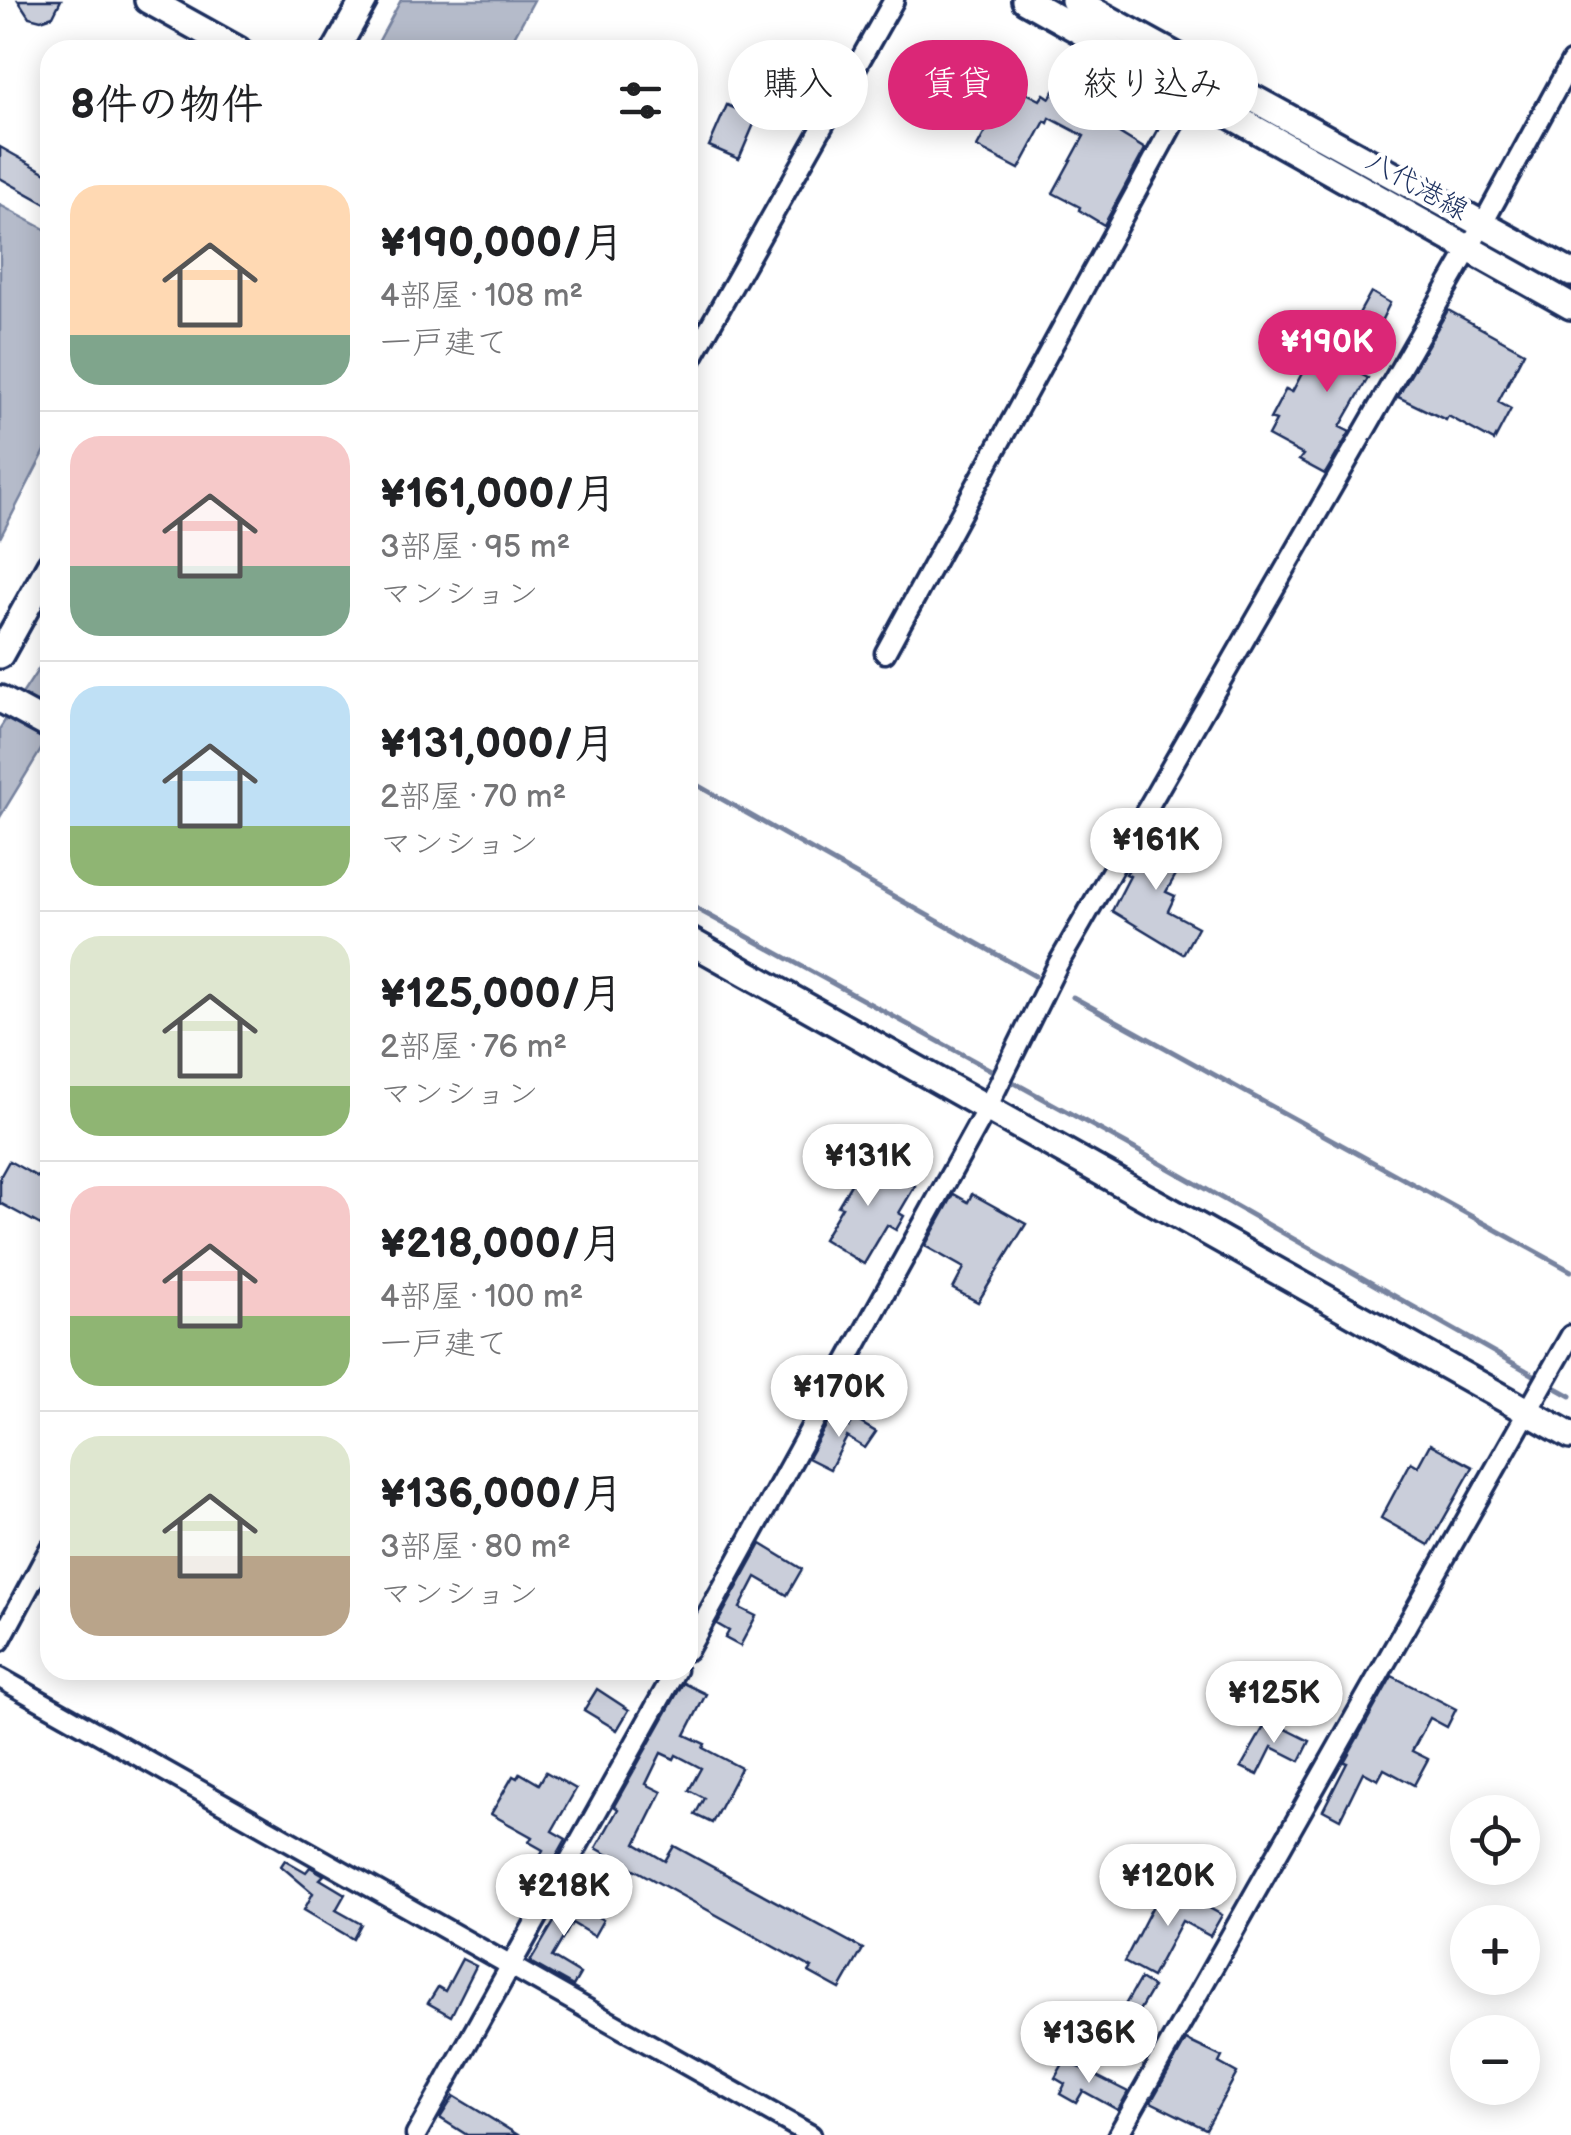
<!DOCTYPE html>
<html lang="ja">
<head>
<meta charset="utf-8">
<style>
  :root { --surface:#fff; --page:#f6f6f6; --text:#202124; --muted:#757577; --line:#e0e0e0; --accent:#db2777 }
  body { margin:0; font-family:"Balsamiq Sans","Klee One",sans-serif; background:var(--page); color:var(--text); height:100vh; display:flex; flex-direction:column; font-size:38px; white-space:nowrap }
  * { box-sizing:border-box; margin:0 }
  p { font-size:32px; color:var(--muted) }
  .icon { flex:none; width:55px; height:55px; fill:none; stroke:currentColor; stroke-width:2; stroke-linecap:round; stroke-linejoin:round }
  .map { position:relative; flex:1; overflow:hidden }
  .panel { position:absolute; left:40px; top:40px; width:658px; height:1640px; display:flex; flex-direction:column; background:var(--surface); border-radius:30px; box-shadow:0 5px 25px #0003 }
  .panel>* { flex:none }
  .banner { position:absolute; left:728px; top:40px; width:692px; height:90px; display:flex; gap:20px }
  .buttons { position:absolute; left:1450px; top:1795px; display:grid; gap:20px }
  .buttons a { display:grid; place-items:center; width:90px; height:90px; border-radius:50%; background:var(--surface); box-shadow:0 5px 25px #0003; font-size:50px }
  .price { position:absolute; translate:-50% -85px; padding:0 22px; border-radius:35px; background:#fff; color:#222; font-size:32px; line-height:65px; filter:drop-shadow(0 2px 5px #0008) }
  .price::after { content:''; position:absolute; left:50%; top:60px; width:30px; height:22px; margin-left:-15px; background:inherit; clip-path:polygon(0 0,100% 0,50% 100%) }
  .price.active { background:var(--accent); color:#fff }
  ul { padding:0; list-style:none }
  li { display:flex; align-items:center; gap:30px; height:250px; padding:0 30px }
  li+li { border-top:2px solid var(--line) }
  li span { display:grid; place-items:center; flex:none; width:280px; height:200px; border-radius:30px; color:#555 }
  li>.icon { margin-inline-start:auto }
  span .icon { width:120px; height:120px; fill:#fffc; stroke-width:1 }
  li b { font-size:42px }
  h2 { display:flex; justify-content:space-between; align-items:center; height:120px; padding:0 30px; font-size:42px }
  .tag { padding:0 35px; border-radius:45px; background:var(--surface); box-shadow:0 5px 25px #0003; font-size:35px; line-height:90px }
  .tag.active { background:var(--accent); color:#fff }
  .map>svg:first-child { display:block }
</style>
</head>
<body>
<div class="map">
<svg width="1571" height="2135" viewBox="0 0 1571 2135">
  <rect width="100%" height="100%" fill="#fff"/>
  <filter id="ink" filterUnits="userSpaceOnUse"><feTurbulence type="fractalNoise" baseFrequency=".01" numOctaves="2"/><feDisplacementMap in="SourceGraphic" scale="20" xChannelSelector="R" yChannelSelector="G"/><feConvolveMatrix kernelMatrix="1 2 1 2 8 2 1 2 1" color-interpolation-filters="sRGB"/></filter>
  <g filter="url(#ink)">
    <g fill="#b5bbca" stroke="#77839f" stroke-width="2.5">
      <polygon points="401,0 534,0 507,50 374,50"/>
      <polygon points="0,205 50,232 50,441 0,538"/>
      <polygon points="50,635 50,735 0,817 0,728 45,659 42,649"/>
    </g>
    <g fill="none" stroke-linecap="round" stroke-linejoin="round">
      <g stroke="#77839f" stroke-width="5">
        <polyline points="688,780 1035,976"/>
        <polyline points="688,904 1126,1144 1541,1379"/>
        <polyline points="1073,997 1571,1271"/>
        <polyline points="1551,1385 1571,1396"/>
      </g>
    </g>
    <g fill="#caceda" stroke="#1b2f5e" stroke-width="2.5">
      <polygon points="18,0 61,0 53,16 41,20 29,17"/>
      <polygon points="769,61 783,68 781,72 816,90 798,125 783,118 778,127 757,117 739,159 709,146 727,105 743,112"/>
      <polygon points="1060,81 1081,93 1075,104 1083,108 1082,110 1145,149 1104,225 1079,210 1080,207 1053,193 1084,136 1050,118 1048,123 1045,121 1019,169 977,147 1011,85 1040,100 1044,94 1050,98"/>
      <polygon points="0,147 50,175 50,206 0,178"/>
      <polygon points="1371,292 1390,303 1356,372 1368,378 1340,427 1350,432 1325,474 1299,460 1303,455 1268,436 1276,421 1270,419 1286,389 1292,392 1315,349 1338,362 1354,330 1351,328"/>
      <polygon points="1448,310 1524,352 1498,402 1511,409 1494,441 1448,416 1446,420 1398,397"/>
      <polygon points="1152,830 1189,852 1166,892 1175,896 1168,911 1198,927 1183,954 1112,911 1130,876 1126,874"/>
      <polygon points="863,1154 915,1186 899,1213 904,1216 896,1230 887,1225 864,1264 823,1239 842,1207 838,1206 856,1176 852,1173"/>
      <polygon points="9,1161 50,1184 50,1230 0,1203 0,1177"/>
      <polygon points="954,1194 968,1202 972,1194 1026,1224 978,1302 953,1289 964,1268 925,1246"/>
      <polygon points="831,1417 849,1427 854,1419 876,1432 865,1448 847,1437 830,1469 808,1458"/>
      <polygon points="1430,1444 1473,1467 1429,1545 1381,1518 1411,1462 1418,1466"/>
      <polygon points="761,1544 802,1569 787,1595 756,1577 740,1608 756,1616 740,1646 725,1638 729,1631 717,1624"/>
      <polygon points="1392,1676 1456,1709 1447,1727 1430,1718 1412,1751 1428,1759 1414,1785 1384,1769 1378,1780 1363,1772 1340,1819 1323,1810 1347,1763 1344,1762"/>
      <polygon points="683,1683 706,1694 685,1735 705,1744 703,1748 741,1768 712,1823 695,1815 704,1798 689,1790 701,1768 676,1755 674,1759 661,1753 646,1784 662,1792 636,1844 665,1861 674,1846 863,1949 840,1989 809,1972 812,1968 596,1848 618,1809 614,1806"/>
      <polygon points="597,1689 629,1710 617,1730 584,1710"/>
      <polygon points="1268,1720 1310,1741 1300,1761 1272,1747 1258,1775 1241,1767"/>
      <polygon points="546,1772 576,1789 552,1831 566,1839 523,1916 512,1910 543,1850 529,1842 532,1837 491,1814 513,1776 517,1778 520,1773 539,1784"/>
      <polygon points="285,1860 306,1872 310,1867 324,1875 320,1879 345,1894 336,1910 361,1924 353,1939 304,1910 313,1893 281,1866"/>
      <polygon points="1174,1889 1222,1915 1210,1936 1182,1921 1152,1977 1124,1962 1159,1894 1169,1899"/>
      <polygon points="564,1896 603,1920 594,1936 572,1923 552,1957 580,1974 573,1986 530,1962 557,1917 554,1915"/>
      <polygon points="462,1959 476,1966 451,2016 428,2003 438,1987 445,1991"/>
      <polygon points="1140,1979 1153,1987 1123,2038 1110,2031"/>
      <polygon points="1186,2040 1222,2057 1219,2063 1237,2073 1206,2129 1151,2102"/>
      <polygon points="1065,2060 1128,2092 1118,2110 1083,2091 1076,2103 1060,2094 1065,2084 1055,2078"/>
      <polygon points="454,2096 518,2135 467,2135 440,2118"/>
    </g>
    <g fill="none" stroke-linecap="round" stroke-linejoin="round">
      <g stroke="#1b2f5e" stroke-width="25">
        <g id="street">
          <polyline points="688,365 894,0"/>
          <polyline points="885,653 1190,93"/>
          <polyline points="0,1641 50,1548"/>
          <polyline points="688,1650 987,1108 1058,964 1469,249 1571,62"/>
          <polyline points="0,1678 811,2135"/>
          <polyline points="416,2135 676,1670"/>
          <polyline points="1118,2135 1571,1335"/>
        </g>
      </g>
      <g stroke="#1b2f5e" stroke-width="32">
        <g id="secondary">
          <polyline points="148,0 238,50"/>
          <polyline points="1025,0 1571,306"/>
          <polyline points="1074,0 1571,273"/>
          <polyline points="336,50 364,0"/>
          <polyline points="0,655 50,565"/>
          <polyline points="0,699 50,726"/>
          <polyline points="688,940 1571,1436"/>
        </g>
      </g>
      <use href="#street" stroke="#fff" stroke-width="18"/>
      <use href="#secondary" stroke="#fff" stroke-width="25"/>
    </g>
  </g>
  <g text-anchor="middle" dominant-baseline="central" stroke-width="8" stroke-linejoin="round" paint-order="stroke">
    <g font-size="28" fill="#1b2f5e" stroke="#fff">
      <text transform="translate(1417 186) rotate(29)">八代港線</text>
    </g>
  </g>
</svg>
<div class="buttons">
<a><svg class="icon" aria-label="locate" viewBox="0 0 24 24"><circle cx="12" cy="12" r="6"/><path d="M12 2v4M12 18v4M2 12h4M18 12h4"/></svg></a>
<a>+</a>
<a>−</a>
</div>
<b class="price active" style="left:1327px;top:395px">¥190K</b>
<b class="price" style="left:1156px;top:893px">¥161K</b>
<b class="price" style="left:868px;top:1209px">¥131K</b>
<b class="price" style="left:839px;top:1440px">¥170K</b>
<b class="price" style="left:1274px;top:1746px">¥125K</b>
<b class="price" style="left:1168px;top:1929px">¥120K</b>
<b class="price" style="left:564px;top:1939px">¥218K</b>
<b class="price" style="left:1089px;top:2086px">¥136K</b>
<div class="banner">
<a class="tag">購入</a>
<a class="tag active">賃貸</a>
<a class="tag">絞り込み</a>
</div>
<section class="panel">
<h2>8件の物件<svg class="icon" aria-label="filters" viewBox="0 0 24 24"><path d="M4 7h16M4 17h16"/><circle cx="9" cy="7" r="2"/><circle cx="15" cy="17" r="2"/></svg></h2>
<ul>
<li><span style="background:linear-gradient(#ffd9b3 75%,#7fa58c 0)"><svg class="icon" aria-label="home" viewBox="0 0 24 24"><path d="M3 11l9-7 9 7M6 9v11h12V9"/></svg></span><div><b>¥190,000/月</b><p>4部屋 · 108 m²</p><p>一戸建て</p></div></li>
<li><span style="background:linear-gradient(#f6c9c9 65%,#7fa58c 0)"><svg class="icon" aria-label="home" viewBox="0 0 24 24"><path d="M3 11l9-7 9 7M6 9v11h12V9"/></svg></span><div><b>¥161,000/月</b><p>3部屋 · 95 m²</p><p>マンション</p></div></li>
<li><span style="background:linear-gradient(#bfe0f5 70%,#8fb573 0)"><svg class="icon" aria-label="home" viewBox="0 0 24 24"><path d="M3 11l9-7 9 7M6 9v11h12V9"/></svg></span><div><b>¥131,000/月</b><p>2部屋 · 70 m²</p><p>マンション</p></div></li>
<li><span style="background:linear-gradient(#dfe7d0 75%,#8fb573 0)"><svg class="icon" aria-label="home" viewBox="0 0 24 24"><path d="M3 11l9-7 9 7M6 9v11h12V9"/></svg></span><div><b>¥125,000/月</b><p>2部屋 · 76 m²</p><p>マンション</p></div></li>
<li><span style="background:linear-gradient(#f6c9c9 65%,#8fb573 0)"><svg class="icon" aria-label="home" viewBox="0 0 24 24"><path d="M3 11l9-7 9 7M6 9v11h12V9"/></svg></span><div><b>¥218,000/月</b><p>4部屋 · 100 m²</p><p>一戸建て</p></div></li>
<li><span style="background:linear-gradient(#dfe7d0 60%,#b9a48a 0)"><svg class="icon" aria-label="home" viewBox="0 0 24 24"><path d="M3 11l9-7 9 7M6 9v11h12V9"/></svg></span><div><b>¥136,000/月</b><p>3部屋 · 80 m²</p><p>マンション</p></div></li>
</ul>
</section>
</div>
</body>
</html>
